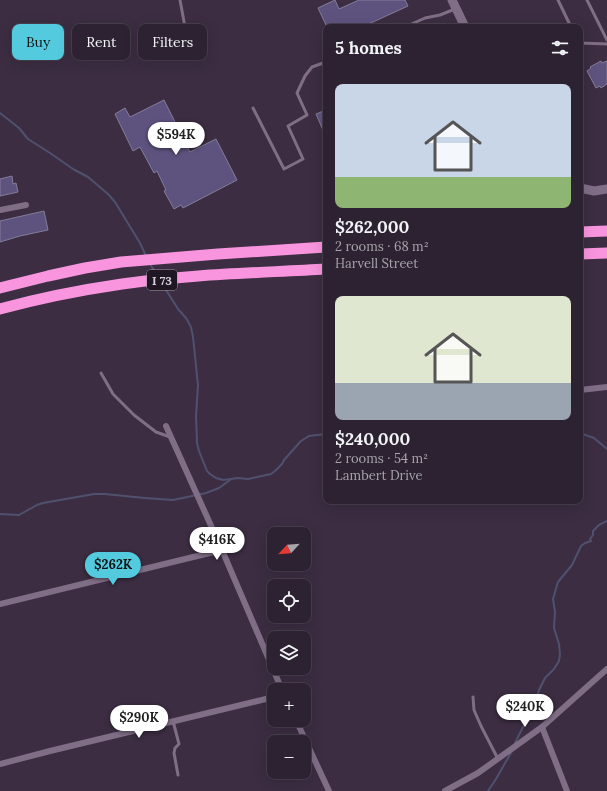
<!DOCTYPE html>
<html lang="en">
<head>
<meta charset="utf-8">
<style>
  :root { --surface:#2d2232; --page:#392f3e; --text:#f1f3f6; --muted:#a7a4ac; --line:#483f4d; --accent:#54cade }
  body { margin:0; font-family:Lora,serif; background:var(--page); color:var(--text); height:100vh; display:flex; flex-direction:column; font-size:15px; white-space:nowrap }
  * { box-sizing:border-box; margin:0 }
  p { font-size:13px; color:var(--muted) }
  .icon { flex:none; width:22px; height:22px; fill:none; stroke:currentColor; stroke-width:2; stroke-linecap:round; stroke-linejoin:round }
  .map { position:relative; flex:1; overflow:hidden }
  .panel { position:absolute; left:323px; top:24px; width:260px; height:480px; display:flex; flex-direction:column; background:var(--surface); border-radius:8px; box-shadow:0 4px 16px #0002,0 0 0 1px var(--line) }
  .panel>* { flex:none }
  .hud { position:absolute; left:12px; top:24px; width:251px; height:36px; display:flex; gap:8px }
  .needle { width:26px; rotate:244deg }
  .tools { position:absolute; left:267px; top:527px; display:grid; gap:8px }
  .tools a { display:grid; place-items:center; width:44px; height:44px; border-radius:8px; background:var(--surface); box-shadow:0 4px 16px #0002,0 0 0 1px var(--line); font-size:20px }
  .price { position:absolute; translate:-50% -34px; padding:0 9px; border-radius:14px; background:#fff; color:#222; font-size:13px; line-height:26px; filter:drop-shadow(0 1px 2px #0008) }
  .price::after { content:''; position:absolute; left:50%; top:24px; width:12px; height:9px; margin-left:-6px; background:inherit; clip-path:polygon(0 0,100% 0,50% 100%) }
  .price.selected { background:var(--accent); color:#111 }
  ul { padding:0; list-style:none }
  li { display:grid; align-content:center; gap:8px; height:212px; padding:0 12px }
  li span { display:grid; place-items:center; height:124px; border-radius:8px; color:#555 }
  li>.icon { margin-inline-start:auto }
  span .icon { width:72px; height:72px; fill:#fffc; stroke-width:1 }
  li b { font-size:17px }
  h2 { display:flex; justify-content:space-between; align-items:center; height:48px; padding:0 12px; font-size:17px }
  .chip { padding:0 14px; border-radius:8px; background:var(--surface); box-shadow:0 4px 16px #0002,0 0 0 1px var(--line); font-size:14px; line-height:36px }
  .chip.selected { background:var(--accent); color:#111 }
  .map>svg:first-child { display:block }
</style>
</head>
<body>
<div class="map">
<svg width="607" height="791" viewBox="0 0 607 791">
  <rect width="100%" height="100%" fill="#3c2d42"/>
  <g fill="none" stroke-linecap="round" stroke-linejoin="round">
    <g stroke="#50516f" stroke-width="2">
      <polyline points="0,113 19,128 28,139 50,153 73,169 88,177 108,194 115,202 140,243 146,256"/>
      <polyline points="150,264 157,275"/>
      <polyline points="161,282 178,309 186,318 191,327 193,337 198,385 196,416 197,443 199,451 207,471 210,474 216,478 223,480 238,478 248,479 271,474 275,471 282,464 284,460 301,441 309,436 326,434"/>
      <polyline points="580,433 594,438 607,449"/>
      <polyline points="0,514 19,515 37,505 43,503 94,494 105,494 145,498 173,500 206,493 219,488 230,480"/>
      <polyline points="515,743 535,703 539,690 545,678 554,669 559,661 560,654 559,644 554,628 555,612 553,599 558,582 572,565 581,546 585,543 591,541 590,539 593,535 593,531 599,525 607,521"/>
      <polyline points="488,791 496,779 512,751"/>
    </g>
  </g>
  <g fill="#5e537f" stroke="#837d99">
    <polygon points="335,0 339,9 359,0 405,0 408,6 362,27 327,27 318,8"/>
    <polygon points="601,61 602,63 607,61 607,84 601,88 600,86 596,88 587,71 591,68 590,67"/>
    <polygon points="164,100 190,152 216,139 237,180 183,208 181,205 174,209 164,191 166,190 157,171 154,173 140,147 133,151 115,114 125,108 130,117"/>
    <polygon points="326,110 326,137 316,114"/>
    <polygon points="12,176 13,184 16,183 18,192 0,196 0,179"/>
    <polygon points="44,211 48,230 20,236 0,242 0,221"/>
  </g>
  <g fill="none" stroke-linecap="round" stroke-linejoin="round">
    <g stroke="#806e87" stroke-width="3">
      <polyline points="180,0 185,27"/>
      <polyline points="558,0 571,27"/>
      <polyline points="587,0 607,40"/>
      <polyline points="405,27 425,18 440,15 455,9"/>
      <polyline points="580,43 607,44"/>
      <polyline points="253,108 284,169 303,159 288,126 307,115 297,93 305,76 312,67 326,62"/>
      <polyline points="101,373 113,394 134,415 156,432 170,437"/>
      <polyline points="473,697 474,710 481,726 498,759"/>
      <polyline points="173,721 179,744 175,748 174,753 178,775"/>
    </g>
    <g stroke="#806e87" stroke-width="6">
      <polyline points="0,210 26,205"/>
      <polyline points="580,390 607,387"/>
      <polyline points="166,426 222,550 282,690"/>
      <polyline points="0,604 222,550"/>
      <polyline points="296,720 329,791"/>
      <polyline points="542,727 567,791"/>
      <polyline points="0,764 50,751 274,697"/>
      <polyline points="445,791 478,773 542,727 607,669"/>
    </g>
    <g stroke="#806e87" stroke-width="9">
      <polyline points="452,0 465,27"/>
      <polyline points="580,188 594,191 607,189"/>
    </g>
    <g stroke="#f895de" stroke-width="11">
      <polyline points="580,232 607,231"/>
      <polyline points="580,254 607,253"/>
      <polyline points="0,288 48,276 85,268 121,262 218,254 326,247"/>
      <path d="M0 309C40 298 81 290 122 284 190 274 258 273 326 269"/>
    </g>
  </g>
  <g text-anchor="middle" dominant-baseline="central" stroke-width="3.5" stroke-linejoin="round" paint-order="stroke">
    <rect fill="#1f1822" stroke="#a097a4" stroke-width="1" x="147" y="270" width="30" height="20" rx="3"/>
    <g font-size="12" font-weight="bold" fill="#d7cedb">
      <text x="162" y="280">I 73</text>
    </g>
  </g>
</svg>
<div class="tools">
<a><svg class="needle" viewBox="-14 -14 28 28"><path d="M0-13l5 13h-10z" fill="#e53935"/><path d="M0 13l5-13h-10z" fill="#a7a4ac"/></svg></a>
<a><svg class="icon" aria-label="locate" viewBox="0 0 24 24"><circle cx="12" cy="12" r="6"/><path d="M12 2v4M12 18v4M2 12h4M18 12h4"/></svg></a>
<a><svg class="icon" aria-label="layers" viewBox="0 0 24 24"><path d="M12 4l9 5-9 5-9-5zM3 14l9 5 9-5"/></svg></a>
<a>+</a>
<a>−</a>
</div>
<b class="price" style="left:176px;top:156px">$594K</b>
<b class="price" style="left:217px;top:561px">$416K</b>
<b class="price selected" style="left:113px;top:586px">$262K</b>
<b class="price" style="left:525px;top:728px">$240K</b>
<b class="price" style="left:139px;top:739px">$290K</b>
<div class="hud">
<a class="chip selected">Buy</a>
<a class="chip">Rent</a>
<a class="chip">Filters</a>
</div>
<section class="panel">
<h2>5 homes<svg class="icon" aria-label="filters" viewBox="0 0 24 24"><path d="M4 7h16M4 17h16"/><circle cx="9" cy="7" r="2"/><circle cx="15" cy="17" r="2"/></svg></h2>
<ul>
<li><span style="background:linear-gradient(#c9d6e8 75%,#8fb573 0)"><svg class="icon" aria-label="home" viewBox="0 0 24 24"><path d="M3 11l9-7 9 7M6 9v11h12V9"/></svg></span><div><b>$262,000</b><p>2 rooms · 68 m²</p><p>Harvell Street</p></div></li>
<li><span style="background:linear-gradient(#dfe7d0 70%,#9aa5b1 0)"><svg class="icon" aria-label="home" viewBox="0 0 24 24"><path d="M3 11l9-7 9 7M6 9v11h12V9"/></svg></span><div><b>$240,000</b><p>2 rooms · 54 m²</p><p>Lambert Drive</p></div></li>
</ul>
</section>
</div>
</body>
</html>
